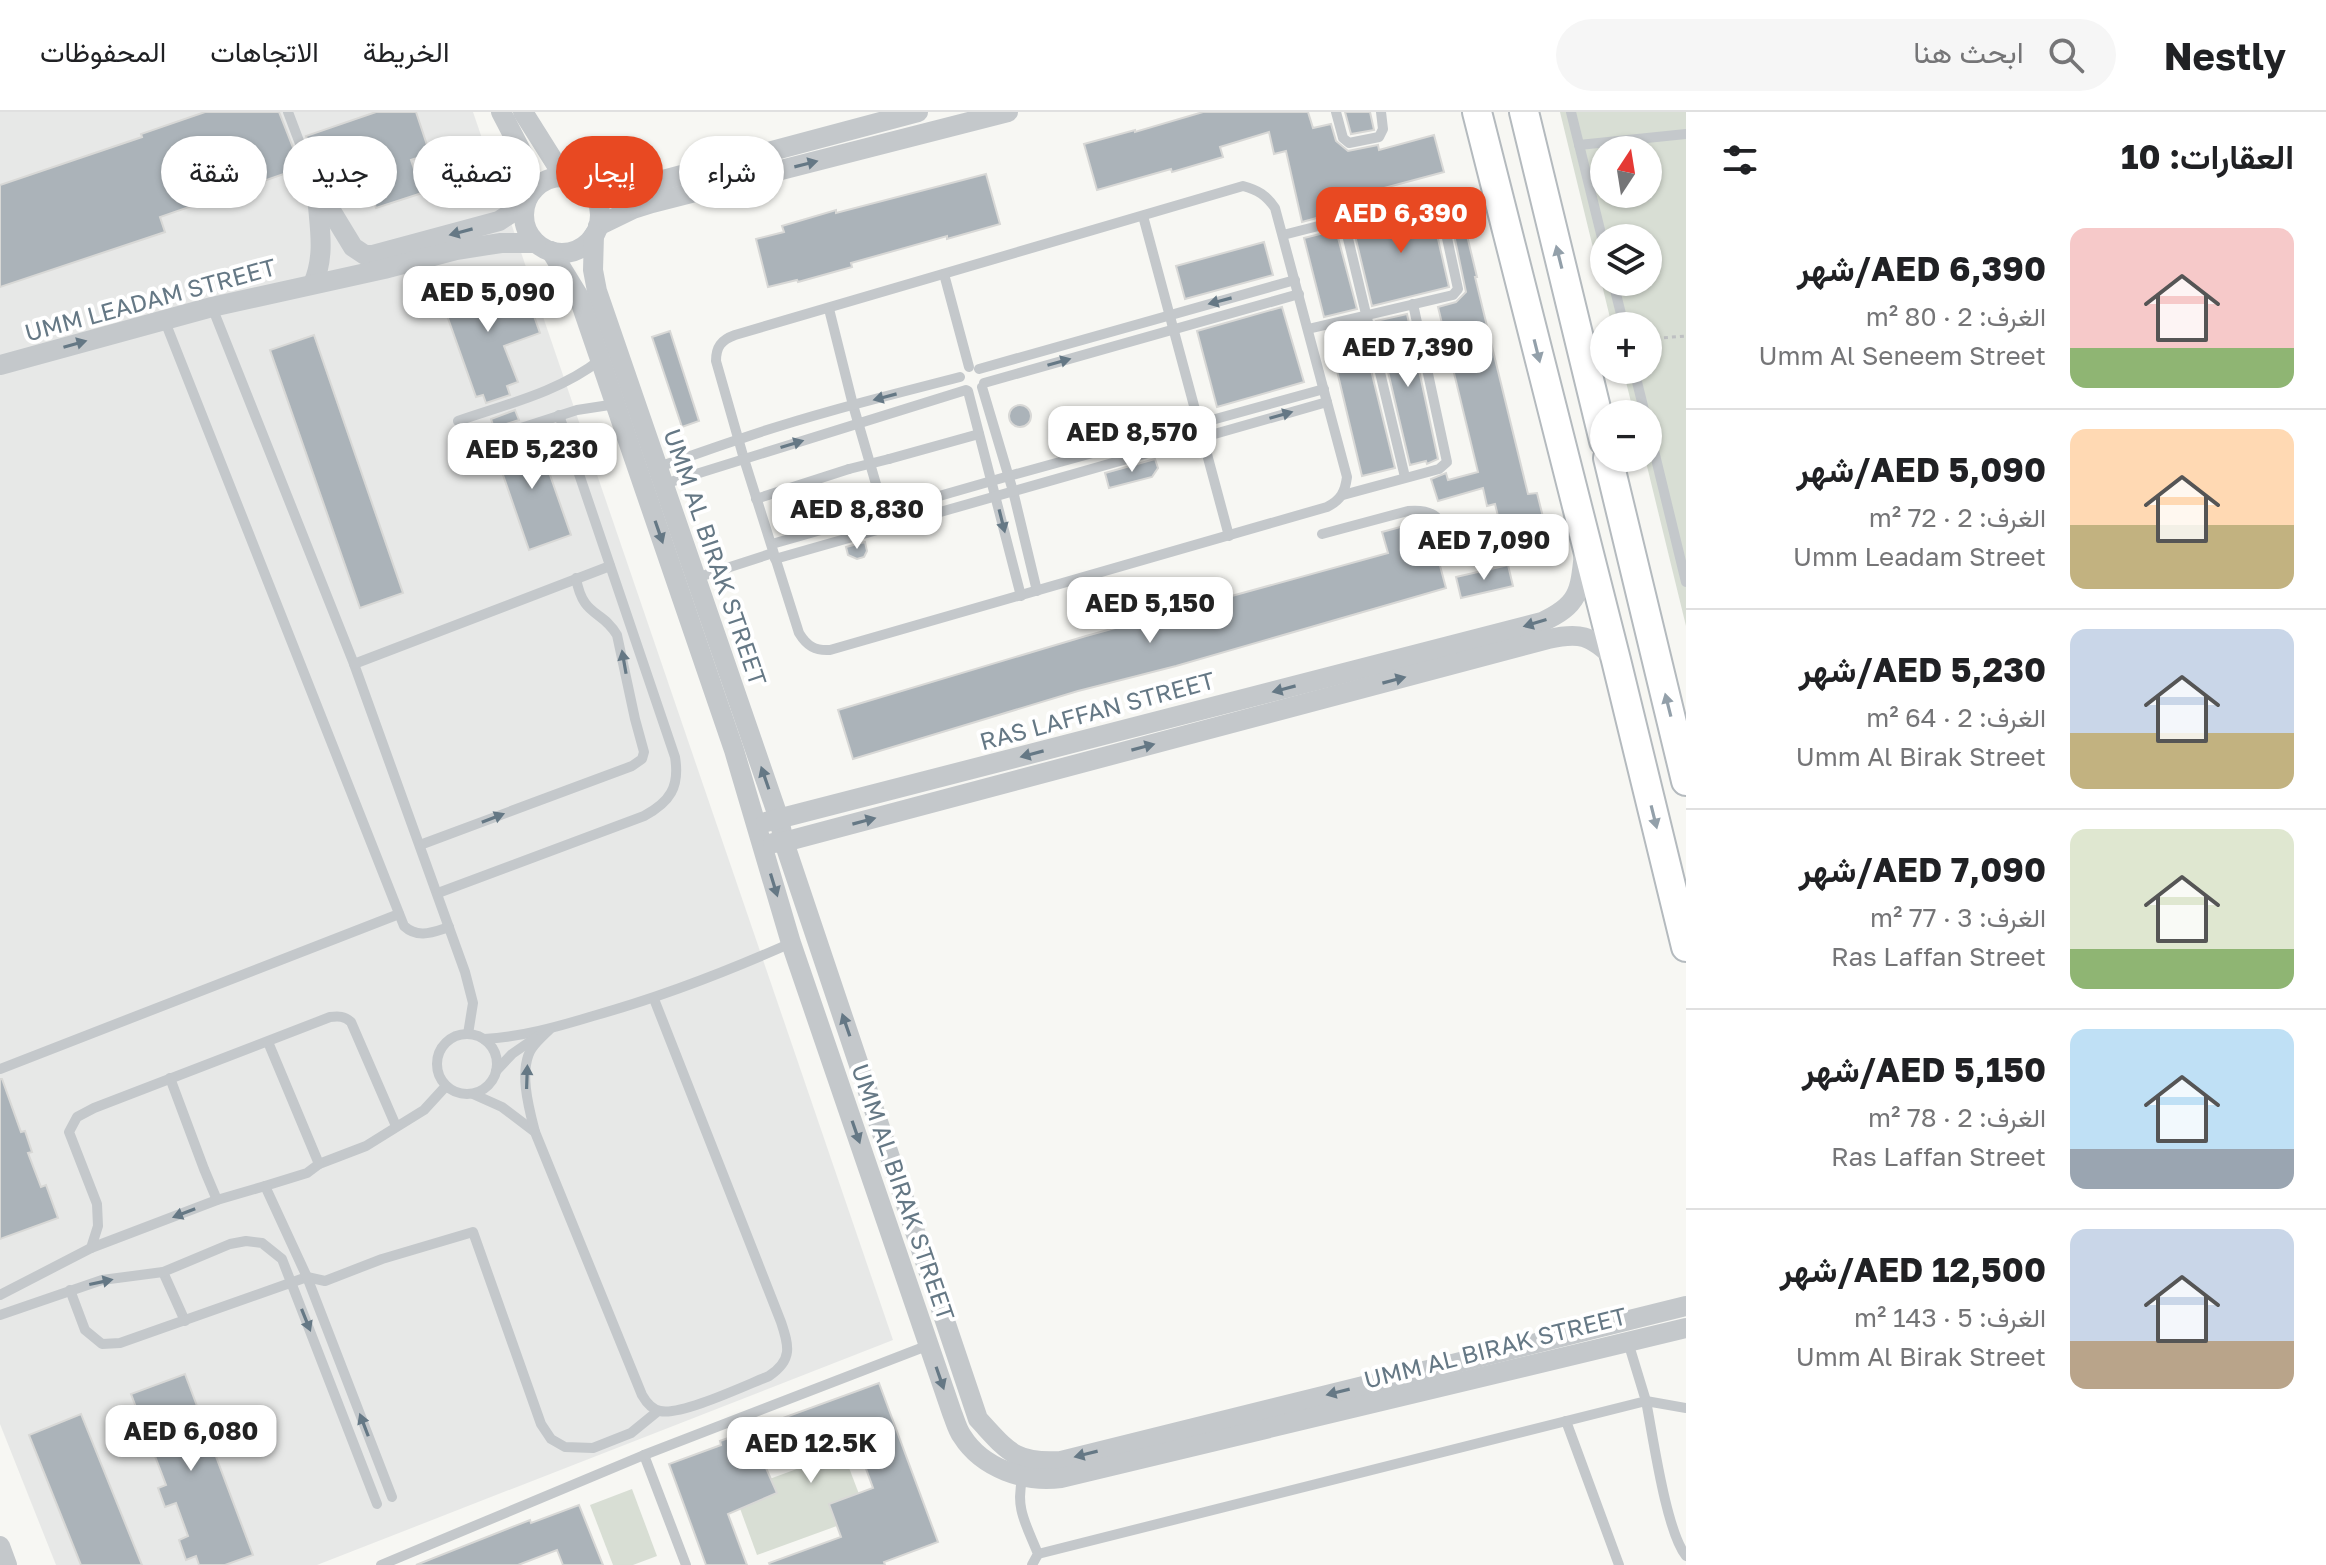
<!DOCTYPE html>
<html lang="ar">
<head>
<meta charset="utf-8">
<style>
  :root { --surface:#fff; --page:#f6f6f6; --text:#202124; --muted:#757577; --line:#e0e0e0; --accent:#e84922 }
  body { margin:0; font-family:"Golos Text",Vazirmatn,sans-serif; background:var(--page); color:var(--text); direction:rtl; height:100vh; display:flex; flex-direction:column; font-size:30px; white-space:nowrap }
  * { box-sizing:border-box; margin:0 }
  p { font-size:26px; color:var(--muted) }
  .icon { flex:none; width:44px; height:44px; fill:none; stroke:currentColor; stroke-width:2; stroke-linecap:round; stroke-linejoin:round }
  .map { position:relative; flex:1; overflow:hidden; direction:ltr }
  .drawer { display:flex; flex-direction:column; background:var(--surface); width:640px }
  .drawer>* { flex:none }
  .top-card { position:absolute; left:24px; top:24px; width:760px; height:72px; direction:rtl; display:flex; gap:16px }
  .needle { width:52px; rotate:12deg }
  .tools { position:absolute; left:1590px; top:24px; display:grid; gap:16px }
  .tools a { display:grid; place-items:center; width:72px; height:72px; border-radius:50%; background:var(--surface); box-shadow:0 2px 6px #0004; font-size:40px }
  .price { position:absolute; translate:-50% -68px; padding:0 18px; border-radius:16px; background:#fff; color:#222; font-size:26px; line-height:52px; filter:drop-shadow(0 2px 4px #0008) }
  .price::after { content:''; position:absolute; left:50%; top:48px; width:24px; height:18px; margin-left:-12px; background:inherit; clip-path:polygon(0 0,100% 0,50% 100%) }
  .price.active { background:var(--accent); color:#fff }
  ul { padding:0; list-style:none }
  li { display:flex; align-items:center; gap:24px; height:200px; padding:0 32px }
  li+li { border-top:2px solid var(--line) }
  li span { display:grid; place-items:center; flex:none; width:224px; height:160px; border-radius:16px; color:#555 }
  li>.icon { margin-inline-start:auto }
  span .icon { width:96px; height:96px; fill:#fffc; stroke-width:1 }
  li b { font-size:34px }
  h2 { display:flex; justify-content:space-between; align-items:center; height:96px; padding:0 32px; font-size:34px }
  .chip { padding:0 28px; border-radius:36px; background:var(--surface); box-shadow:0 2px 6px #0004; font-size:28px; line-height:72px }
  .chip.active { background:var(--accent); color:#fff }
  header { display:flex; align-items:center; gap:48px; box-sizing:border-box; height:112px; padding:0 40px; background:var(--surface); border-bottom:2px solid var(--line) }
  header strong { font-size:38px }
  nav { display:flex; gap:44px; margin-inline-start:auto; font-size:28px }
  .search { width:560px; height:72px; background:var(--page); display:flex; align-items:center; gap:20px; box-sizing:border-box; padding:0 28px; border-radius:44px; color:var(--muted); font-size:30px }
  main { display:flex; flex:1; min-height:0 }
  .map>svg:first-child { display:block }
</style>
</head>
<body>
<header>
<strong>Nestly</strong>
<div class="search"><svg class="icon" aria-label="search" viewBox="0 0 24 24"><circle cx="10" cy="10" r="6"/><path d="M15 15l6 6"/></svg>ابحث هنا</div>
<nav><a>الخريطة</a><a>الاتجاهات</a><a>المحفوظات</a></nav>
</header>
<main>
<section class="drawer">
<h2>العقارات: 10<svg class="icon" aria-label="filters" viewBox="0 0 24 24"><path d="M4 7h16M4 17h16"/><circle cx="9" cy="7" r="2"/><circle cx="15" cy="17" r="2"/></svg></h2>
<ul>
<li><span style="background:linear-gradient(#f6c9c9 75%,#8fb573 0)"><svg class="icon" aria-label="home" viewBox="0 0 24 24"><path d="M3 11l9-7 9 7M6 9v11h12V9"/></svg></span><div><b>AED 6,390/شهر</b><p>الغرف: 2 · 80 m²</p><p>Umm Al Seneem Street</p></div></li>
<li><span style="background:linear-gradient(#ffd9b3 60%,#c2b280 0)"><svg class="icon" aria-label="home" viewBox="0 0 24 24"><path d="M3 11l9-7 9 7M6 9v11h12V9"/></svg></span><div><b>AED 5,090/شهر</b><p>الغرف: 2 · 72 m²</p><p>Umm Leadam Street</p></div></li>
<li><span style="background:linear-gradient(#c9d6e8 65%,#c2b280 0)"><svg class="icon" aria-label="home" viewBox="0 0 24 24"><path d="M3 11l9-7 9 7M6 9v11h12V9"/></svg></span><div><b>AED 5,230/شهر</b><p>الغرف: 2 · 64 m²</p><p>Umm Al Birak Street</p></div></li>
<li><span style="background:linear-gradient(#dfe7d0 75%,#8fb573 0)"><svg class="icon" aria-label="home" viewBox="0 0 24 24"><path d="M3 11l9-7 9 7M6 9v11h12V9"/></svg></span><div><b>AED 7,090/شهر</b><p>الغرف: 3 · 77 m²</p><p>Ras Laffan Street</p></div></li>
<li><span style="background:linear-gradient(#bfe0f5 75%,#9aa5b1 0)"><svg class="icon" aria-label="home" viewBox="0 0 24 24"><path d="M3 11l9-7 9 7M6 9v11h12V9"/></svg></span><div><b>AED 5,150/شهر</b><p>الغرف: 2 · 78 m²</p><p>Ras Laffan Street</p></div></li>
<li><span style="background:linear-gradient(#c9d6e8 70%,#b9a48a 0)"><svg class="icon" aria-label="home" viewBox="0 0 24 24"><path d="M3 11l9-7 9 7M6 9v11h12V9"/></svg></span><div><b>AED 12,500/شهر</b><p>الغرف: 5 · 143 m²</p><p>Umm Al Birak Street</p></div></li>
</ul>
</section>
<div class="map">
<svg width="1686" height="1453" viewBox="0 0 1686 1453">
  <rect width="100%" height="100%" fill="#f7f7f3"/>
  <polygon fill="#e7e8e7" points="0,0 473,0 893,1228 317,1453 56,1453 0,1312"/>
  <g fill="#d8ded4" fill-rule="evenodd">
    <path d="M1560 0H1686V514L1645 346H1648V302H1634L1623 258H1648V214H1612ZM1604 38H1648V82H1604ZM1604 126H1648V170H1604Z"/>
    <polygon points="843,1340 867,1403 757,1443 734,1380"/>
    <polygon points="632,1377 657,1444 633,1453 613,1453 590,1393"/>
  </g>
  <g fill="#abb3b9" stroke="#d8d8d6" stroke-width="2">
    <polygon points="205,0 279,0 301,56 160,105 165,120 0,175 0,73 142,25 141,22"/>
    <polygon points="376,0 416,0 430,42 411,48 422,81 376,96 365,64 332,75 321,49 316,51 306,24"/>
    <polygon points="1203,0 1308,0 1313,16 1331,12 1336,29 1348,39 1378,33 1379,38 1434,23 1444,60 1332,90 1335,101 1302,110 1286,39 1274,42 1269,20 1220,35 1223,45 1172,60 1171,57 1097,78 1084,32 1135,18 1135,20"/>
    <polygon points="1345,0 1370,0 1374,18 1351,22"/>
    <polygon points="986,62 1000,112 947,127 947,124 851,151 852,155 798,170 797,168 768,175 756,127 784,120 782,114 836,98 836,101"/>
    <polygon points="1430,92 1449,175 1372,194 1352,111"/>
    <polygon points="1464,111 1477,165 1475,165 1528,382 1537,381 1543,405 1501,416 1495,392 1487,394 1483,376 1438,389 1431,367 1446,361 1448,368 1478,360 1438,195 1456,190 1466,180 1452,113"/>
    <polygon points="1336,118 1357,197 1324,205 1304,126"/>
    <polygon points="1264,130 1273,163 1185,187 1176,154"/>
    <polygon points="480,166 488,189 524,176 540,221 504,234 518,270 507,274 510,283 486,291 483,283 476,285 439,181"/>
    <polygon points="1282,195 1304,270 1217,295 1197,219"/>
    <polygon points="1407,202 1438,347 1427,352 1426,349 1410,353 1376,209"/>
    <polygon points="1360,213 1395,356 1362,364 1328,221"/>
    <polygon points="670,219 699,309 682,315 652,225"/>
    <polygon points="314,223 403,481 360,496 270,238"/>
    <circle cx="1020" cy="304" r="11"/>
    <polygon points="515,298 519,308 494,316 491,307"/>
    <polygon points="535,320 571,423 529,438 493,334"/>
    <polygon points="1155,347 1158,356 1152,365 1109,376 1105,361"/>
    <polygon points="1426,408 1428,409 1446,476 1176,554 1078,579 853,647 838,598 1086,524 1388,441 1382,420"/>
    <polygon points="865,430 867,439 864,445 857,447 848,443 846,435"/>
    <polygon points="1508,453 1513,474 1461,486 1456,465"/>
    <polygon points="0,967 2,967 21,1020 25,1019 32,1040 28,1041 41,1075 46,1073 58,1106 0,1127"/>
    <polygon points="185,1262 253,1443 225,1453 199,1453 196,1444 186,1448 179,1428 188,1424 176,1391 165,1395 158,1376 166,1373 153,1339 146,1341 138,1322 145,1319 131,1282"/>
    <polygon points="879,1271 938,1430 884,1450 885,1453 770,1453 769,1451 841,1425 829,1392 873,1376 854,1324 766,1356 777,1381 728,1402 747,1453 706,1453 669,1352 721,1333 720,1329"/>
    <polygon points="81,1302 142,1453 81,1453 29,1323"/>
    <polygon points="579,1393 603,1453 563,1453 557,1438 518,1453 416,1453 530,1408 531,1411"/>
  </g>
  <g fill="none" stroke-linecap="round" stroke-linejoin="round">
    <g stroke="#b4babe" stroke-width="32">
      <g id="secondary">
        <polyline points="1477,0 1616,548 1686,835"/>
        <polyline points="1524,0 1604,329"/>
        <polyline points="1608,346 1686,669"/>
      </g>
    </g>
    <polyline stroke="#bec0c2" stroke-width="3" stroke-dasharray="4 4" stroke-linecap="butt" points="1648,227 1686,224"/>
    <g stroke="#c4c8cb" stroke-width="10">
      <polyline points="288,0 316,74"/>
      <polyline points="1336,0 1343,26 1349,31 1379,25 1383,17 1381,0"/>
      <polyline points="1571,0 1604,134"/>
      <polyline points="1579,33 1686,22"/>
      <path d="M1243 74C1258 78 1266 83 1275 96L1347 365C1345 380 1341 388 1327 395L830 538C815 539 807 534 799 521L744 347 716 249C716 235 721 228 735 223Z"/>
      <polyline points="1143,104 1229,424"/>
      <polyline points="1283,123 1338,109 1345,114 1405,365"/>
      <polyline points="944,162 969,255"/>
      <polyline points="1613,170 1624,214"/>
      <polyline points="212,195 354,552 465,860 473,891 468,922"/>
      <polyline points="829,197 853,293 885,403"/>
      <path d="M164 207 404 814C418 827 433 820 449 815"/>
      <polyline points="1308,217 1453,183 1458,177 1439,89 1433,83 1402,90"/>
      <polyline points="979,257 1295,168"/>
      <polyline points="1634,258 1645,302"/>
      <polyline points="984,271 1299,182"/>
      <polyline points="982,275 1013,379 1037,479"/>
      <polyline points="968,279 1021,484"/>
      <path d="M458 309C507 292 559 280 600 248"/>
      <polyline points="1648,314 1686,470"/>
      <polyline points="466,334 577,298 616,292"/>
      <polyline points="889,347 979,322"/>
      <path d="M658 355C686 346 712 336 740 327 812 302 887 284 960 265"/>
      <polyline points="664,372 966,278"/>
      <polyline points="1343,383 1439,357 1447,350 1413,192"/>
      <polyline points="756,387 849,357"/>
      <path d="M1322 422 1408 399C1451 395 1438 427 1468 435 1485 440 1558 421 1579 417"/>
      <polyline points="772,432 1009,364 1324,277"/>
      <polyline points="775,447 1327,290"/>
      <polyline points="696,466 773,441"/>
      <polyline points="354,552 610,454"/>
      <path d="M420 733 632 654 642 647 644 640 635 607 617 523C602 497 583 506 576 466"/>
      <path d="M438 781 644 704C670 690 680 675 675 645L559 303"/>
      <circle cx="467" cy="952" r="30"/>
      <path d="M484 927C521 925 557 915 593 904 661 885 726 860 791 831"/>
      <polyline points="0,957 399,802"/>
      <polyline points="496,959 512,942 538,924"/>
      <polyline points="170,966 204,1057 217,1088"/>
      <path d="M473 982 502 995 535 1020 642 1283C646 1290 651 1297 660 1299 681 1304 746 1273 769 1264 793 1248 789 1234 781 1210L654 887"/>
      <path d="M535 1020C529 997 518 957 532 936 537 929 544 923 550 917"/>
      <polyline points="319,1052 366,1034 403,1011 424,998 446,974"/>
      <polyline points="265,1074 307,1061 319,1052 268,930"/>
      <path d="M91 1136 98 1114 97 1092 69 1020 77 1005 94 996 330 905C339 904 344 904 351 910L396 1014"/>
      <polyline points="163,1160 185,1209"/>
      <polyline points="70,1178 85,1218 102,1232 120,1231 307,1165 325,1169 382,1147 473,1120 541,1312 551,1327 565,1335 593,1336 631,1321 658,1299"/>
      <polyline points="0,1183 91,1136 217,1088 265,1074 307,1165 392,1385"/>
      <polyline points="0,1203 102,1168 163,1160 230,1132 246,1129 262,1131 282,1147 377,1392"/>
      <path d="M1686 1296 1646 1289C1653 1324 1666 1419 1686 1444"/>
      <polyline points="1566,1309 1619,1453"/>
      <polyline points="644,1343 686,1453"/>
      <path d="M1023 1365C1014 1395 1027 1414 1038 1442L1032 1453"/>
      <polyline points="1038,1442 1646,1289 1628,1230"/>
      <polyline points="381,1453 644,1343 929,1233"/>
    </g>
    <g stroke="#c4c8cb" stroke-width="20">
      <polyline points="501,0 527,50 533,78"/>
      <polyline points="523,0 557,54 569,66"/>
      <circle cx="562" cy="103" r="38"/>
      <polyline points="585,73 610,75 648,72 918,0"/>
      <polyline points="316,74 353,135 365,143 373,143 499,109 513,100 528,85"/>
      <polyline points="598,114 633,97 652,91 1008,0"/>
      <path d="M594 123 593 158 597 179 779 707 784 730 978 1307C1007 1338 1014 1352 1061 1349L1686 1194"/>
      <path d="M551 139 578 183 734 638 791 831 952 1301C955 1308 957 1317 962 1324 982 1356 1025 1371 1061 1366L1686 1216"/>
      <path d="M313 172C326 142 319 114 317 82"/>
      <polyline points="0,253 212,195 384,157 456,138 501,131 536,131"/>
      <path d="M766 710 1542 510C1579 493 1580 480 1584 441"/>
      <path d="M773 731 784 730 1548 527C1580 520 1590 523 1614 546"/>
      <polyline points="0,1434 7,1453"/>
    </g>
    <use href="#secondary" stroke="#fff" stroke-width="28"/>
    <polyline stroke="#c4c8cb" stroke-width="10" points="849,357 889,347"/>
  </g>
  <defs><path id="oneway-solid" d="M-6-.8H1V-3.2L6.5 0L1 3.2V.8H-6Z" transform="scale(2)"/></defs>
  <g fill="#657885">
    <use href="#oneway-solid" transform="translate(806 52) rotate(-14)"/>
    <use href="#oneway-solid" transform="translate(461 120) rotate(165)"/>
    <use href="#oneway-solid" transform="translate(1220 189) rotate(165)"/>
    <use href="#oneway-solid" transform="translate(75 232) rotate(-16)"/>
    <use href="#oneway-solid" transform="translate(1059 250) rotate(-16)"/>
    <use href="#oneway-solid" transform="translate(885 285) rotate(165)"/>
    <use href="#oneway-solid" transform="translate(1281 303) rotate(-16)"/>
    <use href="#oneway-solid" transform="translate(792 332) rotate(-17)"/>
    <use href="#oneway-solid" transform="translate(1002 409) rotate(76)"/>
    <use href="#oneway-solid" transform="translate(659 420) rotate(71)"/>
    <use href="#oneway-solid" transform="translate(1535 511) rotate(163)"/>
    <use href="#oneway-solid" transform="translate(624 550) rotate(-100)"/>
    <use href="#oneway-solid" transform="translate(1394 568) rotate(-15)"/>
    <use href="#oneway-solid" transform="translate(1284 577) rotate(165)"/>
    <use href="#oneway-solid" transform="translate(1143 635) rotate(-15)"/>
    <use href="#oneway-solid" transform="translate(1032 642) rotate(165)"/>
    <use href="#oneway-solid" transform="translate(765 666) rotate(-109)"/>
    <use href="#oneway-solid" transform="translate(493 706) rotate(-21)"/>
    <use href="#oneway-solid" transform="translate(864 709) rotate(-15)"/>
    <use href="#oneway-solid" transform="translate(774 773) rotate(73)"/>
    <use href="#oneway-solid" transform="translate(846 913) rotate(-109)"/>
    <use href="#oneway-solid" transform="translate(527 965) rotate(-88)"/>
    <use href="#oneway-solid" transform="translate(856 1020) rotate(71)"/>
    <use href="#oneway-solid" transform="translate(184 1101) rotate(159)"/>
    <use href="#oneway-solid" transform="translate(101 1170) rotate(-12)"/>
    <use href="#oneway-solid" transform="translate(306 1208) rotate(68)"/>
    <use href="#oneway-solid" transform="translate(940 1266) rotate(71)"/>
    <use href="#oneway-solid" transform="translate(1338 1280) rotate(166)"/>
    <use href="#oneway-solid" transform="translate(364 1313) rotate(-111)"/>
    <use href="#oneway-solid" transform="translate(1086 1342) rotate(166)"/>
  </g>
  <g fill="#93a0aa">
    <use href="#oneway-solid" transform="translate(1559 145) rotate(-104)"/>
    <use href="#oneway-solid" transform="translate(1537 239) rotate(76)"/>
    <use href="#oneway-solid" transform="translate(1668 593) rotate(-104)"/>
    <use href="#oneway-solid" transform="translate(1654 705) rotate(76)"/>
  </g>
  <g text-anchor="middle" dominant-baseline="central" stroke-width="8" stroke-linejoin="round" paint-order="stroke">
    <g font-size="24" fill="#657885" stroke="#fff">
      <text transform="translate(150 187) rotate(-15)">UMM LEADAM STREET</text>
      <text transform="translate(716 445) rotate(71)">UMM AL BIRAK STREET</text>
      <text transform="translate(1097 598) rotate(-15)">RAS LAFFAN STREET</text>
      <text transform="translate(904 1080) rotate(71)">UMM AL BIRAK STREET</text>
      <text transform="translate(1495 1235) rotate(-14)">UMM AL BIRAK STREET</text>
    </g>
  </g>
</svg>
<div class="tools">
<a><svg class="needle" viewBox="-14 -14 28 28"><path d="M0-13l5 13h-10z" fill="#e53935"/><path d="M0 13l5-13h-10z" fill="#757577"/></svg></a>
<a><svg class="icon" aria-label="layers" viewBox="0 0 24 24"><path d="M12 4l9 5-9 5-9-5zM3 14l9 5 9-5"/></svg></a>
<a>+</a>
<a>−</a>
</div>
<b class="price active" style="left:1401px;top:143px">AED 6,390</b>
<b class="price" style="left:488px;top:222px">AED 5,090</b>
<b class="price" style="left:1408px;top:277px">AED 7,390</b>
<b class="price" style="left:1132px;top:362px">AED 8,570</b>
<b class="price" style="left:532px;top:379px">AED 5,230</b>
<b class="price" style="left:857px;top:439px">AED 8,830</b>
<b class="price" style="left:1484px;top:470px">AED 7,090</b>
<b class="price" style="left:1150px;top:533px">AED 5,150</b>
<b class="price" style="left:191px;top:1361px">AED 6,080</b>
<b class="price" style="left:811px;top:1373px">AED 12.5K</b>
<div class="top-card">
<a class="chip">شراء</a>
<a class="chip active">إيجار</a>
<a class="chip">تصفية</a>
<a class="chip">جديد</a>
<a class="chip">شقة</a>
</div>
</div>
</main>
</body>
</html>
